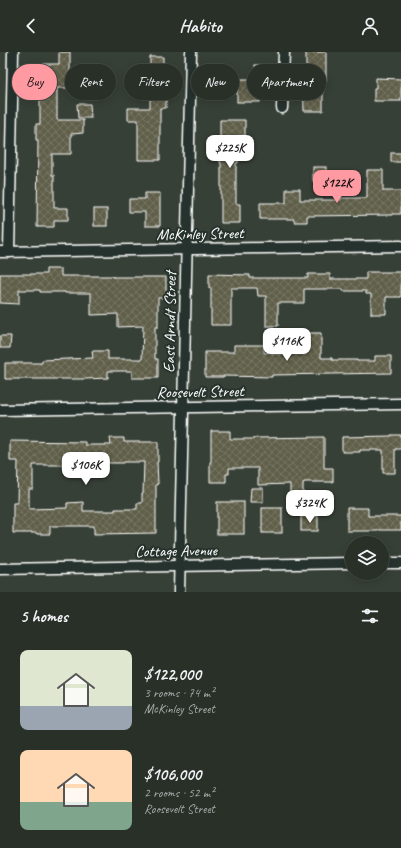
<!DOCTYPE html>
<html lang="en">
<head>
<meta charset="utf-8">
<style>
  :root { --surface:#293028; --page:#313830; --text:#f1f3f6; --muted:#a5a9a8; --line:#454b45; --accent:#ff9aa2 }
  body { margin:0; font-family:Caveat,sans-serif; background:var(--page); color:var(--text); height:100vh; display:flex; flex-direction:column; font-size:15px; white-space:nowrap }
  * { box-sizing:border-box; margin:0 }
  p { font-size:13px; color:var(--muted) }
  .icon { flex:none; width:22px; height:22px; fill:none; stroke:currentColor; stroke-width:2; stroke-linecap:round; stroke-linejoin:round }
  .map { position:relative; height:540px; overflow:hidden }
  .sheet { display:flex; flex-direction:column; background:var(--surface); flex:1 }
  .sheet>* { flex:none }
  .guide { position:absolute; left:12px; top:12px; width:377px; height:36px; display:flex; gap:8px }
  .controls { position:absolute; left:345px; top:484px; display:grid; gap:8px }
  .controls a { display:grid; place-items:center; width:44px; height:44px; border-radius:50%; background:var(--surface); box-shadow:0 2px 10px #0003,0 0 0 1px var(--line); font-size:20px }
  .price { position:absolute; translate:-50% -34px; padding:0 9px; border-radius:8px; background:#fff; color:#222; font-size:13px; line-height:26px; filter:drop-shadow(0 1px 2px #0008) }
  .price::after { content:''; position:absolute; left:50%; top:24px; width:12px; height:9px; margin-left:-6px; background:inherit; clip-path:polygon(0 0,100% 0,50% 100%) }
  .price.active { background:var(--accent); color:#111 }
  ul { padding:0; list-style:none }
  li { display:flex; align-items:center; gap:12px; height:100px; padding:0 20px }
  li span { display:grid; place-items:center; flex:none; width:112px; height:80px; border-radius:8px; color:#555 }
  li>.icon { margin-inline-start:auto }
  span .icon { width:48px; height:48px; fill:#fffc; stroke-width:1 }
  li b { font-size:17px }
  h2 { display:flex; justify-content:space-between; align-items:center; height:48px; padding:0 20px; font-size:17px }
  .tag { padding:0 14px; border-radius:18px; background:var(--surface); box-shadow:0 2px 10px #0003,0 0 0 1px var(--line); font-size:14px; line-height:36px }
  .tag.active { background:var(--accent); color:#111 }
  header { display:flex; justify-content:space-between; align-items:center; height:52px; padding:0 20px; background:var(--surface); font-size:18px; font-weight:800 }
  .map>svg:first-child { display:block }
</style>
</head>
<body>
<header><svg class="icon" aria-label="back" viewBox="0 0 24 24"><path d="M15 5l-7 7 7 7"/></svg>Habito<svg class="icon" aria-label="person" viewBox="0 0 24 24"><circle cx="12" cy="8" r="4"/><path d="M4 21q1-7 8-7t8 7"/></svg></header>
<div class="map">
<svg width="401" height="540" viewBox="0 0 401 540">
  <defs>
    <pattern id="building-cross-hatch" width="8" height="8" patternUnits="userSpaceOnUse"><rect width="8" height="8" fill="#605e4a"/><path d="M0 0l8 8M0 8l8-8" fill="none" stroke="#787665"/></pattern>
  </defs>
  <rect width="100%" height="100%" fill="#374036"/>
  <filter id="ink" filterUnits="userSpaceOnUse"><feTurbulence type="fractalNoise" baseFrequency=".025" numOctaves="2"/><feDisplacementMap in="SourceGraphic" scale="8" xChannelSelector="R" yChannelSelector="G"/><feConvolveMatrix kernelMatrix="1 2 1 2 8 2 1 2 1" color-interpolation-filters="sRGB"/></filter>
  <g filter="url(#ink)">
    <g fill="url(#building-cross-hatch)" stroke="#fff" fill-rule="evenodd">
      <polygon points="59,0 70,0 70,23 85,23 85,36 57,36 57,68 83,68 83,81 71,82 71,102 52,102 52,123 54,123 54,156 68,156 68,168 54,168 54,175 37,175 38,88 36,88 36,72 40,72 40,28 38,28 38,12 59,12"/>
      <polygon points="306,0 326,0 326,29 323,29 323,59 304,59 303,15 306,15"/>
      <polygon points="150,5 163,5 163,41 166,41 166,56 160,56 160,108 138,108 138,68 128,68 128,56 150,56 150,34 127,34 127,24 150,24"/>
      <rect x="255" y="13" width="15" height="13"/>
      <polygon points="376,26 401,27 401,49 374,49 374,36 376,36"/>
      <rect x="237" y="27" width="23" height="23"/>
      <polygon points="77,52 90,52 91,66 78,66"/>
      <polygon points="220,68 245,68 245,84 238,84 238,111 236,111 236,152 240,152 240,171 221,171 221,111 220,111"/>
      <rect x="391" y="101" width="10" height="9"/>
      <rect x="313" y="115" width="13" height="14"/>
      <polygon points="367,118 383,118 383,139 401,139 401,162 392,162 392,163 307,164 307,170 294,170 294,167 260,167 260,151 286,151 286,137 300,137 300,148 341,148 341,146 367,146"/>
      <polygon points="145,141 160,141 160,174 145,174 145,160 129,160 129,147 145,147"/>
      <rect x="94" y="157" width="13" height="17"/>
      <polygon points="46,217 61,217 61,224 113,224 113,225 166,225 166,246 158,246 158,275 155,275 155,307 158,307 158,326 132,326 132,319 108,319 108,326 85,327 5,327 5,311 42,311 42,308 93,306 92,299 108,299 108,307 142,307 143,274 118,275 118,262 91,263 91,241 65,241 65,240 40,240 40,238 19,238 19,252 0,251 0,222 46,222"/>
      <polygon points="366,220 401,220 401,245 386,245 386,262 371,262 371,242 366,242 366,239 343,239 343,237 304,237 304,251 278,251 278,274 266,274 266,244 258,244 257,236 231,236 231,273 211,273 211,236 209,236 209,222 250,223 250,226 308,226 308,222 330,222 330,227 366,227"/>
      <polygon points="306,281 321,281 321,306 332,306 332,308 357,308 357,309 375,309 375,304 391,304 391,321 272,323 272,325 223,324 223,325 205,325 205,300 234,300 234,293 264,293 264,301 272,300 272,302 306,302"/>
      <polygon points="0,284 11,284 10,296 0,296"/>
      <polygon points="211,379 230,379 230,387 254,387 254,386 324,385 324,416 333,416 333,430 304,430 304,431 303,431 303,449 290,449 290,432 258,433 258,416 229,416 229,422 226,422 226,430 210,430 210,410 211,410"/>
      <polygon points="391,383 401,383 401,397 395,397 395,421 383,421 383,398 360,398 360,400 342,400 342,385 391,384"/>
      <path d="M110 386H124V390H158V410H157L158 432H156V481L94 482V474H50V482H37V481H13V451H17L18 409H10V389L85 390V393H111ZM124 410H144L143 442H142V451H137V457H115V459H83V450L67 451V456L29 457V437H33V413H77V411H124Z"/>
      <polygon points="251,436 263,436 263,450 250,450"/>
      <rect x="217" y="450" width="27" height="32"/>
      <rect x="262" y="456" width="20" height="25"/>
      <polygon points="347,456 368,456 368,464 401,464 401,478 378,478 378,479 347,479"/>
      <rect x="301" y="464" width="17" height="15"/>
    </g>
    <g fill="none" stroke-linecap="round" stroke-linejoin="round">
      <g stroke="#fff" stroke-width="13">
        <g id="street">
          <polyline points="282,56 284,0"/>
          <polyline points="0,200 401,194"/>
          <polyline points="9,200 13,0"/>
          <polyline points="0,358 401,352"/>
          <polyline points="382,511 401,511"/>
          <polyline points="0,517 352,511"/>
          <polyline points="179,540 191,0"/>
        </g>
      </g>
      <use href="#street" stroke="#26332d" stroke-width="10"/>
    </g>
  </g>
  <g text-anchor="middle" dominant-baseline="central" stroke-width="4" stroke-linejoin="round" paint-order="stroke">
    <g font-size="16" fill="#fff" stroke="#26332d">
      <text transform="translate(200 182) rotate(-1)">McKinley Street</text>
      <text transform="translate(170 270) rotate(-89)">East Arndt Street</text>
      <text transform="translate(200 340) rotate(-1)">Roosevelt Street</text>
      <text transform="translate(176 499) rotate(-1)">Cottage Avenue</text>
    </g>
  </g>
</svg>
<div class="controls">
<a><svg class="icon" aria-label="layers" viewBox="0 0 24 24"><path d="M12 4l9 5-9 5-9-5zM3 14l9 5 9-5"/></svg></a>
</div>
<b class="price" style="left:230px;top:117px">$225K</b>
<b class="price active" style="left:337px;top:152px">$122K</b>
<b class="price" style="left:287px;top:310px">$116K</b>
<b class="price" style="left:86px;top:434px">$106K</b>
<b class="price" style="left:310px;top:472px">$324K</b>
<div class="guide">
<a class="tag active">Buy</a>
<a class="tag">Rent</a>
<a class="tag">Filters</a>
<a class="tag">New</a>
<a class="tag">Apartment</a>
</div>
</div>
<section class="sheet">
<h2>5 homes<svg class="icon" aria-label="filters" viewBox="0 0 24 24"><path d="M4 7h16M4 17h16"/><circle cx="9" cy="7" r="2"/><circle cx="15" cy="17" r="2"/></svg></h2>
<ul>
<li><span style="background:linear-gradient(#dfe7d0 70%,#9aa5b1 0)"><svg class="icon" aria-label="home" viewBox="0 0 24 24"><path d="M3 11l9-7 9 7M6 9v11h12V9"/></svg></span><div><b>$122,000</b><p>3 rooms · 74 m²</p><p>McKinley Street</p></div></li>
<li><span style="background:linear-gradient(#ffd9b3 65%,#7fa58c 0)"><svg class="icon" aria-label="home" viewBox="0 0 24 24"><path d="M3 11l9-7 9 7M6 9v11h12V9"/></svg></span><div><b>$106,000</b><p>2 rooms · 52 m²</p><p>Roosevelt Street</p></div></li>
</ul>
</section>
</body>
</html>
